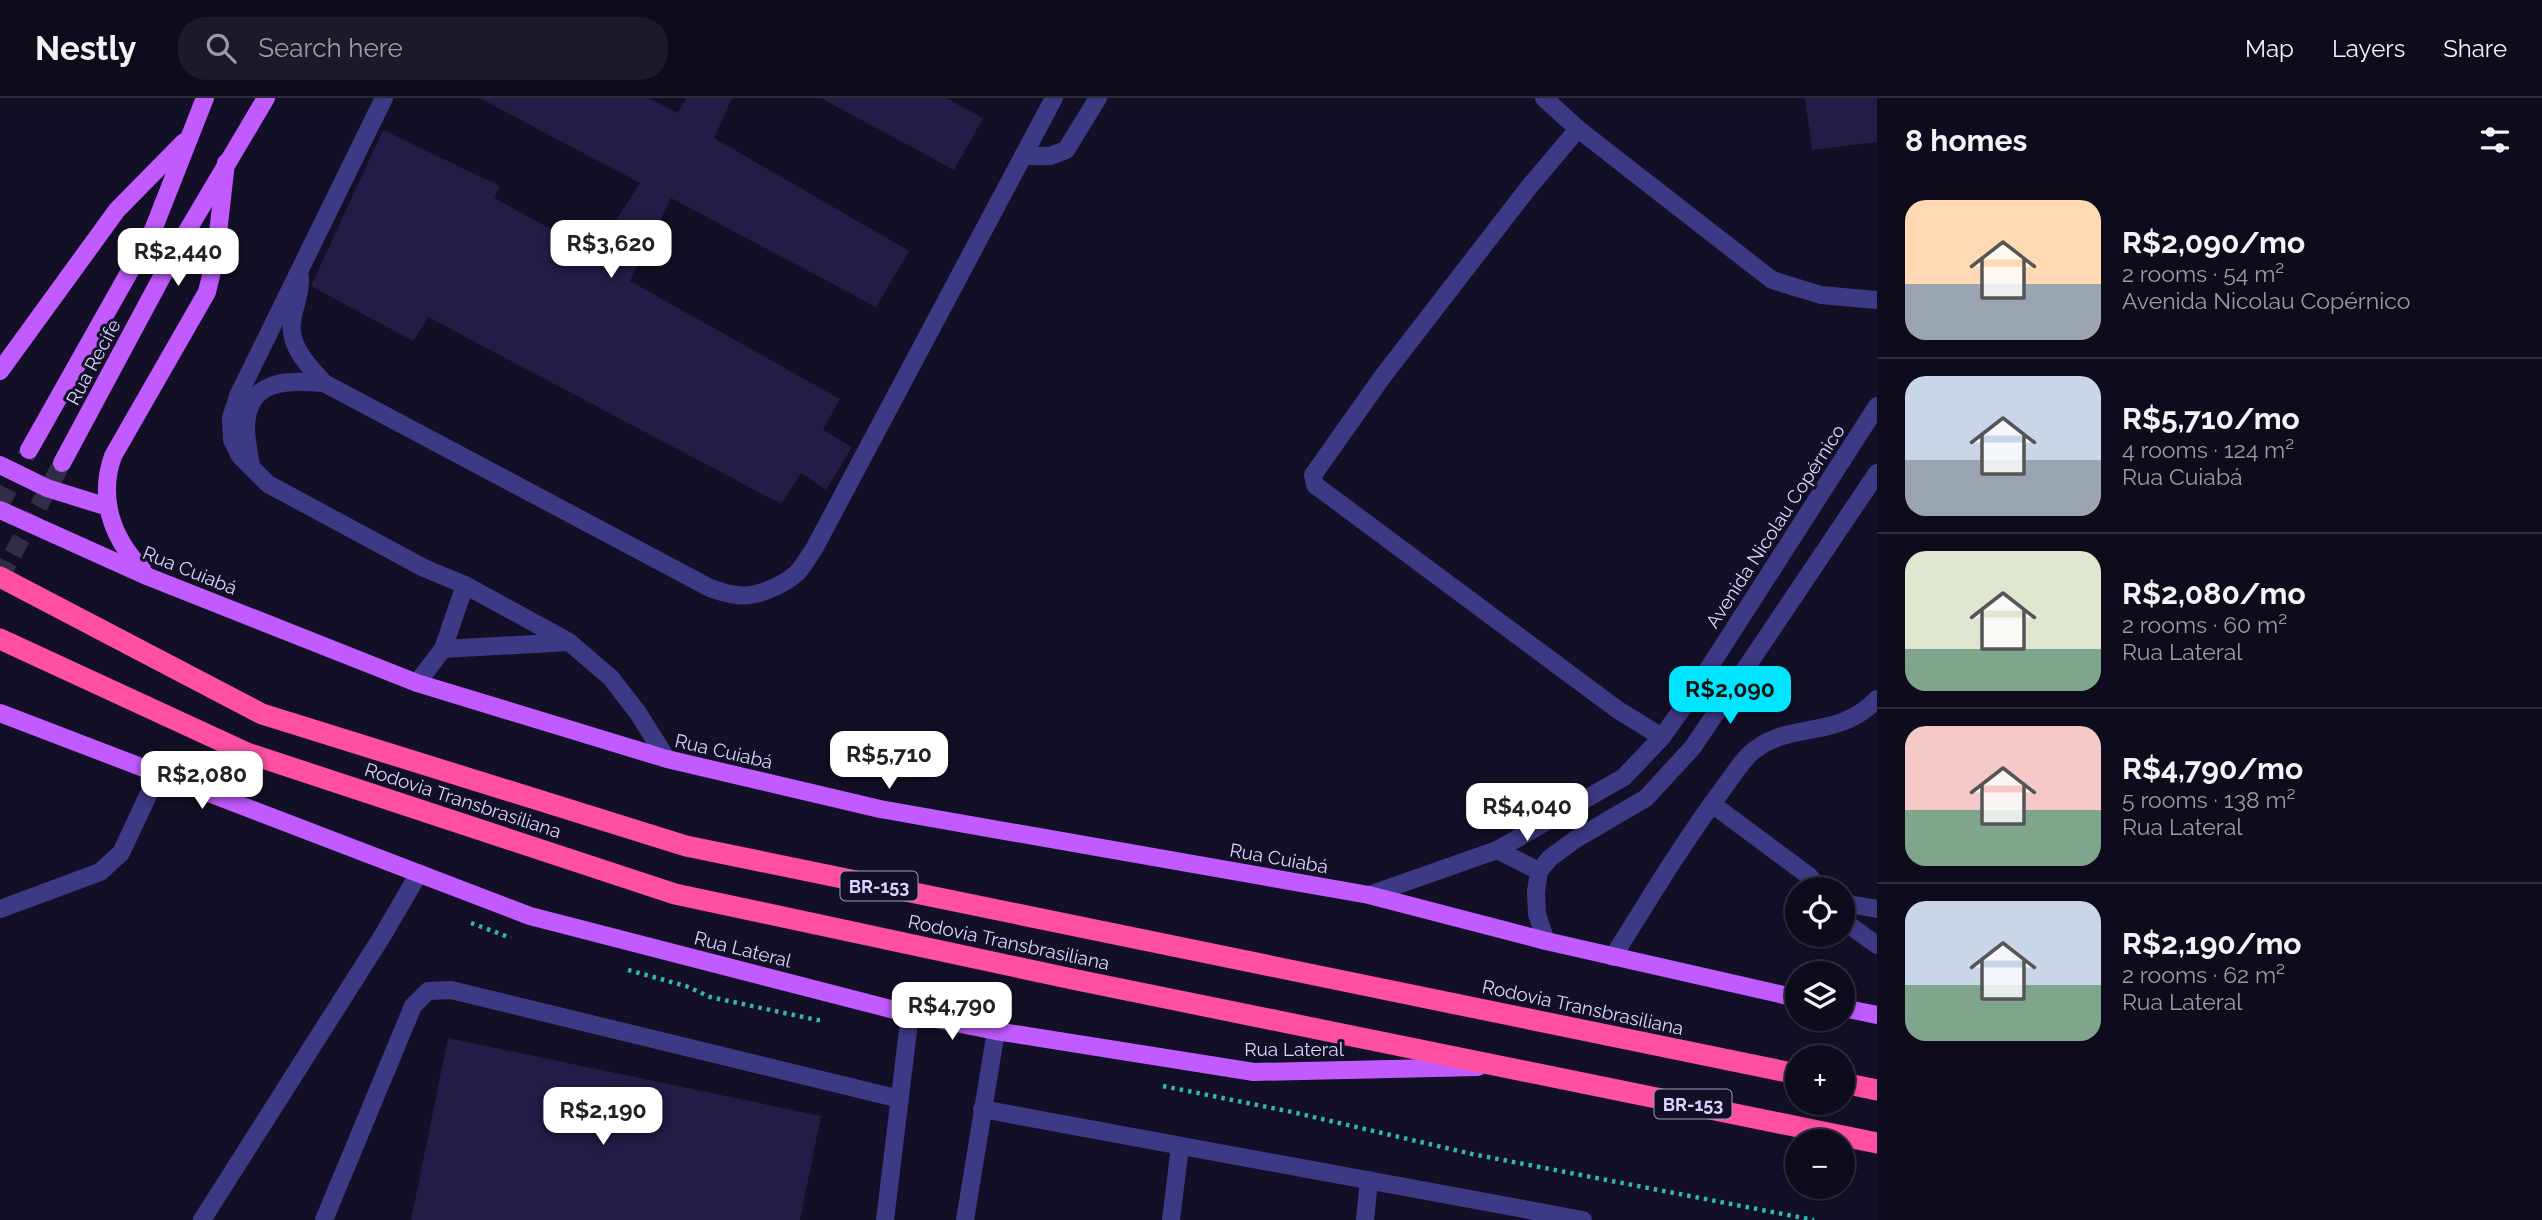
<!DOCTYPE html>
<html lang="en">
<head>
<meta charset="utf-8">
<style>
  :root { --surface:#0e0b1c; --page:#1c1929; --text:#f1f3f6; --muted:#9b9ba3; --line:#2e2b3b; --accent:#00e5ff }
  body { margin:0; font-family:Raleway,sans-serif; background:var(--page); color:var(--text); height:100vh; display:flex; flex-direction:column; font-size:26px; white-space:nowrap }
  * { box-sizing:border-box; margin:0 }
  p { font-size:23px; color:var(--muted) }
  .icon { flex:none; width:38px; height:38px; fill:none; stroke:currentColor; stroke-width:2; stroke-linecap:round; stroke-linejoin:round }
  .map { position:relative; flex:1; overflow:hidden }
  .drawer { display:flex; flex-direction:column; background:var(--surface); width:665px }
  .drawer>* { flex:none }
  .controls { position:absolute; left:1785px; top:779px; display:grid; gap:14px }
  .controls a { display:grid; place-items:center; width:70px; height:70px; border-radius:50%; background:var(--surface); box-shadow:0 4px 10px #0003,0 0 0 2px var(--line); font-size:35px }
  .price { position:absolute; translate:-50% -60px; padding:0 16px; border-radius:14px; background:#fff; color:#222; font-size:23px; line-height:46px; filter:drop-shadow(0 2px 4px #0008) }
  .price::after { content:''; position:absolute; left:50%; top:42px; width:21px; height:16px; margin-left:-10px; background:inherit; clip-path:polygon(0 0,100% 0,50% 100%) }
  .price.current { background:var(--accent); color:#111 }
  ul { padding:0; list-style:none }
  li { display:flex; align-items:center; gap:21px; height:175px; padding:0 28px }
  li+li { border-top:2px solid var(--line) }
  li span { display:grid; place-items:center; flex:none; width:196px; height:140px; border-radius:21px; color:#555 }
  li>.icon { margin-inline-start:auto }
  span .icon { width:84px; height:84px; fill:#fffc; stroke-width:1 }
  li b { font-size:30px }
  h2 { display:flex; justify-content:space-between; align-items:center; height:84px; padding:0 28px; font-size:30px }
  header { display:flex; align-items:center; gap:42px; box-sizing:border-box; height:98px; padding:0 35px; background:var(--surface); border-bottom:2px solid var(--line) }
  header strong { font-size:33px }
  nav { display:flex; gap:38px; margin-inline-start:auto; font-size:24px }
  .search { width:490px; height:63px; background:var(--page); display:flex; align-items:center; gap:18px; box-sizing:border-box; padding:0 24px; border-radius:28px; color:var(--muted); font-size:26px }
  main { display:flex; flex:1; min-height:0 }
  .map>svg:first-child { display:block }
</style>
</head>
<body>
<header>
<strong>Nestly</strong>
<div class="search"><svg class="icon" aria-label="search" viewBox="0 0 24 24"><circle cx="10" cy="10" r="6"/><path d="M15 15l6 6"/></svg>Search here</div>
<nav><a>Map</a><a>Layers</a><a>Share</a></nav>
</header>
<main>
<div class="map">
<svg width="1877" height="1122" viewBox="0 0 1877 1122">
  <rect width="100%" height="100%" fill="#130f26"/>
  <g fill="#241b47">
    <polygon points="479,0 648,0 678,15 686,0 732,0 714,40 909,153 876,209 671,100 630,183 840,301 823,332 852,349 826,392 801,375 781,406 428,219 413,243 311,188 383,32 500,88 494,100 595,155 640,85"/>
    <polygon points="821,0 946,0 983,20 954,72"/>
    <polygon points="1805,0 1877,0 1877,44 1812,52"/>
    <polygon points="448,940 821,1018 800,1122 411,1122"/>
  </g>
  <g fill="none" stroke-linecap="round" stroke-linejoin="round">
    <g stroke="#312d47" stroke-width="18" stroke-dasharray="18 9" stroke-linecap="butt">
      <polyline points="0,407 29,352"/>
      <polyline points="0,480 62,365"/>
    </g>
    <g stroke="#2fb8b0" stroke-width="4.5" stroke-dasharray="3.5 5" stroke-linecap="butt">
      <polyline points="471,825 511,840"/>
      <polyline points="628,872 686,888 710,899 817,922 825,922"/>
      <polyline points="1163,988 1292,1014 1472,1056 1814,1122"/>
    </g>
    <g stroke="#3d3a85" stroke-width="18">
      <polyline points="384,0 238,298 231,320 232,342 240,358 268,386 424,470 465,487 569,544"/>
      <polyline points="1544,0 1578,31 1772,182 1821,197 1877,202"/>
      <polyline points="1578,31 1529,89 1383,278 1313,377 1315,387 1618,612 1662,639"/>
      <polyline points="1023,58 1050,58 1066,52 1098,0"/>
      <path d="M300 179C301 193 296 204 293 218 286 246 307 266 324 285"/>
      <path d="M251 368C249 356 246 342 246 329 247 281 287 282 324 285L710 490C718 493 728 496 737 497 756 500 784 487 798 474 804 467 809 458 814 451L1054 0"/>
      <polyline points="443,551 569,544 611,580 638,615 667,661"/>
      <polyline points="417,585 443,551 465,487"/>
      <polyline points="1712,706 1809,778 1820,791"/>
      <polyline points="1497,752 1539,773"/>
      <polyline points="1369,797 1497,752 1624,679 1662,639 1687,604 1877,308"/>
      <polyline points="1843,805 1877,811"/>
      <polyline points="0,811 100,774 121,755 158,676"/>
      <polyline points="1843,819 1849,827 1877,847"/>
      <polyline points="1546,843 1537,816 1536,794 1539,773 1550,760 1576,741 1646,700 1693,649 1877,375"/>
      <path d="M1613 859C1649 801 1684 743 1725 688 1734 676 1744 659 1756 651 1794 623 1837 642 1877 601"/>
      <polyline points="982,1011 1583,1122"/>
      <polyline points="202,1122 383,837 419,775"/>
      <polyline points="324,1122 413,908 428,893 451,892 900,1001"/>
      <polyline points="885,1122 910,916"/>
      <polyline points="965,1122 996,933"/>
      <polyline points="1171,1122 1180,1048"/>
      <polyline points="1365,1122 1369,1082"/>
    </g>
    <g stroke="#c25bff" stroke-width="18">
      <polyline points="0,273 117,112 184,44"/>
      <polyline points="29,352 153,132 205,0"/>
      <polyline points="62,365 180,145 266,0"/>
      <polyline points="0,367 47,390 108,409"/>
      <polyline points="0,412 149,479 417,585 667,661 880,711 1369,797 1546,843 1797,900"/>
      <path d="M142 471C112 440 98 400 113 358L207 194 215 161 226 65"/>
      <polyline points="0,615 530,818 910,916 996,933 1254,974 1478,969"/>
      <polyline points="1843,910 1877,917"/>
    </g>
    <g stroke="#ff4fa3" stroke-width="21">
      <polyline points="0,479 262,616 686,748 1797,976"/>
      <polyline points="0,541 247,655 675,796 1077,882 1877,1045"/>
      <polyline points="1843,985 1877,992"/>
    </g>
  </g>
  <g text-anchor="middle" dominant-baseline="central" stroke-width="6" stroke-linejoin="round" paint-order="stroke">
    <g fill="#130f26" stroke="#9e99be" stroke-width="2">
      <rect x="840.5" y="773.5" width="77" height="29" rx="5"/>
      <rect x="1654.5" y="991.5" width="77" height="29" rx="5"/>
    </g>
    <g font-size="18" font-weight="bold" fill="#d9d4ff">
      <text x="879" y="788">BR-153</text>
      <text x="1693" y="1006">BR-153</text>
    </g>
    <g font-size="19" fill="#d9d4ff" stroke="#130f26">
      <text transform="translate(93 264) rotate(-62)">Rua Recife</text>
      <text transform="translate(1775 428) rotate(-57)">Avenida Nicolau Copérnico</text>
      <text transform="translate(190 472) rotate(22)">Rua Cuiabá</text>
      <text transform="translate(724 653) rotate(13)">Rua Cuiabá</text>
      <text transform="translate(463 702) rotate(18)">Rodovia Transbrasiliana</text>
      <text transform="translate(1279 760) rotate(10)">Rua Cuiabá</text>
      <text transform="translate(1009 844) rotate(12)">Rodovia Transbrasiliana</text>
      <text transform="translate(743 851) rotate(14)">Rua Lateral</text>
      <text transform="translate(1583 909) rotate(12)">Rodovia Transbrasiliana</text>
      <text x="1294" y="951">Rua Lateral</text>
    </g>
  </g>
</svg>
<div class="controls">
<a><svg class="icon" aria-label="locate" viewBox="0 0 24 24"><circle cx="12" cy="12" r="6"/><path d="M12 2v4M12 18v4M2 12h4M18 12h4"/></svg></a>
<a><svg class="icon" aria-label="layers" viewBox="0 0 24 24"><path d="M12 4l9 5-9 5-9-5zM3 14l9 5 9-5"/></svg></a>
<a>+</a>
<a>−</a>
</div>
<b class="price" style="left:611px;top:182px">R$3,620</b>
<b class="price" style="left:178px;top:190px">R$2,440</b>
<b class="price current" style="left:1730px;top:628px">R$2,090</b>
<b class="price" style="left:889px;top:693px">R$5,710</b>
<b class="price" style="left:202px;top:713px">R$2,080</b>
<b class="price" style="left:1527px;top:745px">R$4,040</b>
<b class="price" style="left:952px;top:944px">R$4,790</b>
<b class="price" style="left:603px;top:1049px">R$2,190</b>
</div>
<section class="drawer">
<h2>8 homes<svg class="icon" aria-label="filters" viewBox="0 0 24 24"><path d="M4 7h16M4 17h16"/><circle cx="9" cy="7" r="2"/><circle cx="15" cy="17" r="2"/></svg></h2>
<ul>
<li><span style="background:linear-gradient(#ffd9b3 60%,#9aa5b1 0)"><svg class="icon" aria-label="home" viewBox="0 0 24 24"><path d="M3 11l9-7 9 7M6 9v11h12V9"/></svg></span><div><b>R$2,090/mo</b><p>2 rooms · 54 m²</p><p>Avenida Nicolau Copérnico</p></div></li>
<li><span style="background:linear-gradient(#c9d6e8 60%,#9aa5b1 0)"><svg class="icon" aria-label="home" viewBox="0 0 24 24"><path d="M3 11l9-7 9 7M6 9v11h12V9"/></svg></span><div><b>R$5,710/mo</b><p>4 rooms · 124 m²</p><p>Rua Cuiabá</p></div></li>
<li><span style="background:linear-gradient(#dfe7d0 70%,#7fa58c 0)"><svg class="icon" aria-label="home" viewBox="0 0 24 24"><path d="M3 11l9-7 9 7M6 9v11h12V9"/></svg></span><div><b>R$2,080/mo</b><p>2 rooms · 60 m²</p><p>Rua Lateral</p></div></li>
<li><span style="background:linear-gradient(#f6c9c9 60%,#7fa58c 0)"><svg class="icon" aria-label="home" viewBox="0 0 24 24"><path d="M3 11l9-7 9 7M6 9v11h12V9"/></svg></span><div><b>R$4,790/mo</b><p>5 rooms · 138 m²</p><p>Rua Lateral</p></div></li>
<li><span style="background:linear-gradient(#c9d6e8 60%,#7fa58c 0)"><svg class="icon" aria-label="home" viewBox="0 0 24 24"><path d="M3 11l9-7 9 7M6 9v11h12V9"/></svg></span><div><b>R$2,190/mo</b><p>2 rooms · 62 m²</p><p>Rua Lateral</p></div></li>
</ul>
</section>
</main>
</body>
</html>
